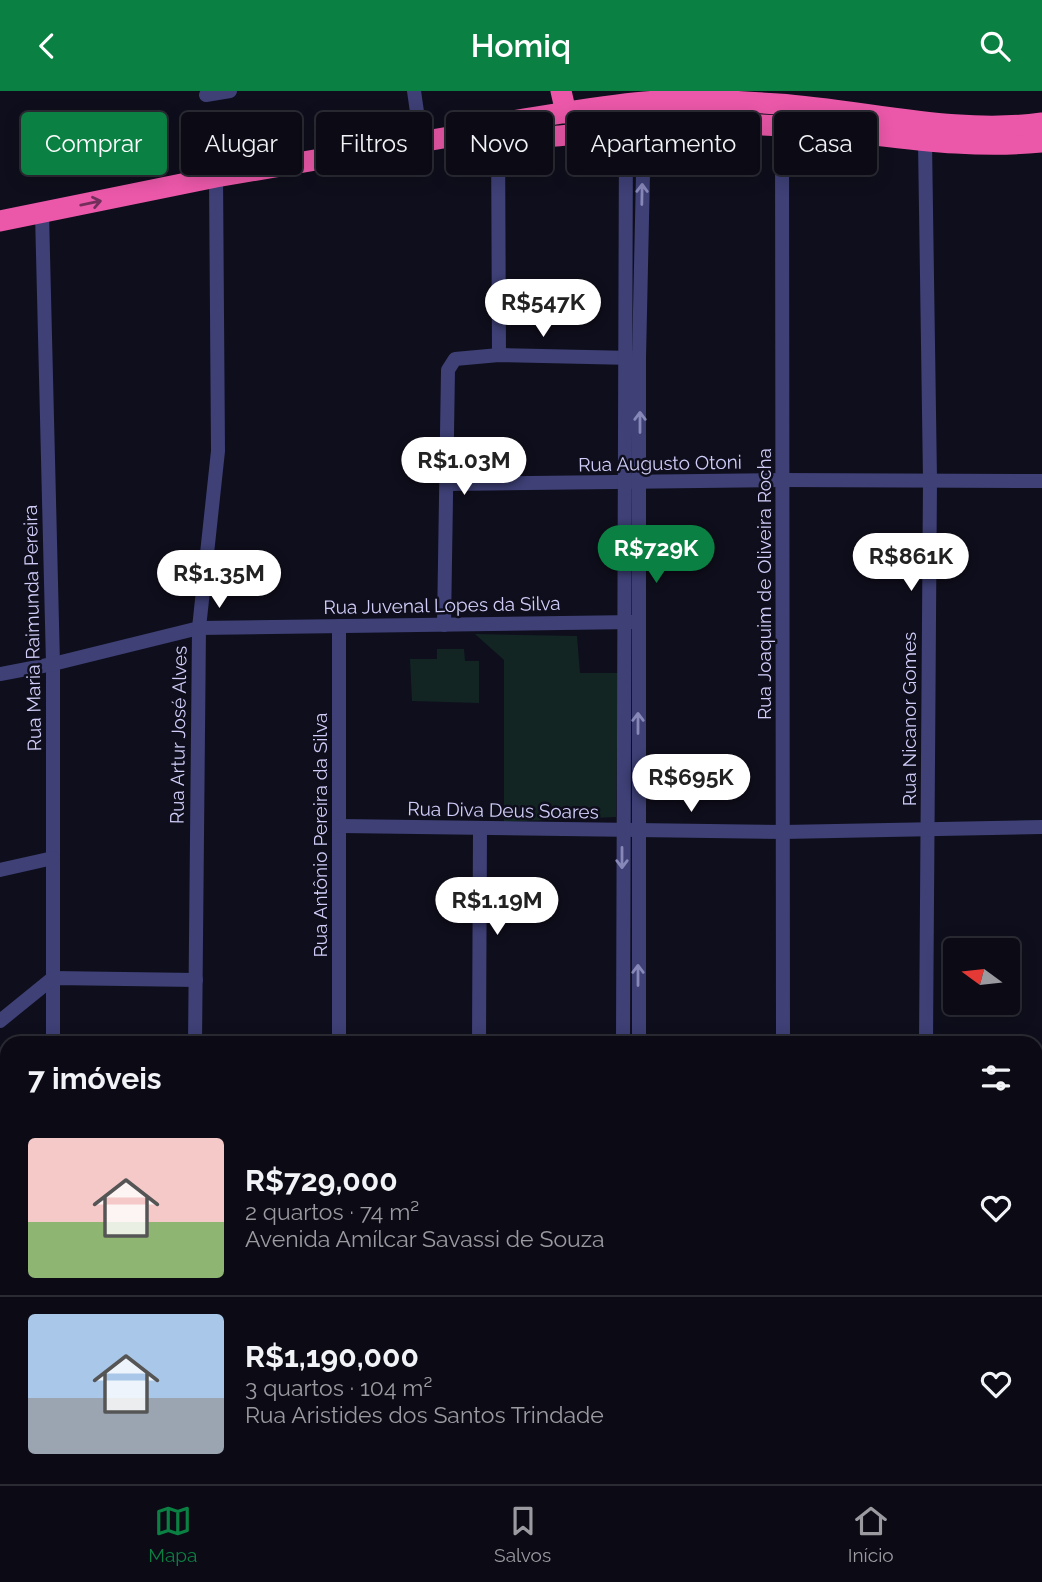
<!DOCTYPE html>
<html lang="pt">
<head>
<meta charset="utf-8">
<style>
  :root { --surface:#0b0a15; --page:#191822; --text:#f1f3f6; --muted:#9a9aa0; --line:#2b2b34; --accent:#0b8043 }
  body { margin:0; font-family:Raleway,sans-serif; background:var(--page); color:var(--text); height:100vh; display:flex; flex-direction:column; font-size:26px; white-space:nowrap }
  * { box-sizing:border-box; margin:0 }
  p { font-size:23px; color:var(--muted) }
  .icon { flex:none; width:38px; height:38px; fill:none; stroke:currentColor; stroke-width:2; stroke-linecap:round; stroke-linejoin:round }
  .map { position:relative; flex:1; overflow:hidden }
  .sheet { position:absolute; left:0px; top:945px; width:1043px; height:448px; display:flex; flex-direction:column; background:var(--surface); border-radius:21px 21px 0 0; box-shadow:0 4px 18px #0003,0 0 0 2px var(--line) }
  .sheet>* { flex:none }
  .top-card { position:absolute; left:21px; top:21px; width:1001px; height:63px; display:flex; gap:14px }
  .needle { width:46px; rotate:285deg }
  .fabs { position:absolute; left:943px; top:847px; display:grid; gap:14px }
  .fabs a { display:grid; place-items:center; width:77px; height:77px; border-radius:7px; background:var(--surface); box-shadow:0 4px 18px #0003,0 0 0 2px var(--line); font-size:35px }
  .price { position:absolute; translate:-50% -60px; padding:0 16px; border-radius:24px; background:#fff; color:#222; font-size:23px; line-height:46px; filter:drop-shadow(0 2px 4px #0008) }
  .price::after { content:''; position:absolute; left:50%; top:42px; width:21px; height:16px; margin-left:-10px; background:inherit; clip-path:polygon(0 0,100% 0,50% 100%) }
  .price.selected { background:var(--accent); color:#fff }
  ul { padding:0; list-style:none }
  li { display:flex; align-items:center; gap:21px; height:175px; padding:0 28px }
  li+li { border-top:2px solid var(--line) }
  li span { display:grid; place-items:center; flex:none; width:196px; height:140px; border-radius:7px; color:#555 }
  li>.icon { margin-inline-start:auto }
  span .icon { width:84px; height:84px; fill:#fffc; stroke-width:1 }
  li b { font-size:30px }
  h2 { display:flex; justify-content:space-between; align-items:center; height:84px; padding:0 28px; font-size:30px }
  .pill { padding:0 24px; border-radius:7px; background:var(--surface); box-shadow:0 4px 18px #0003,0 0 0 2px var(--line); font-size:24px; line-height:63px }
  .pill.selected { background:var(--accent); color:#fff }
  header { display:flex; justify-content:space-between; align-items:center; height:91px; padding:0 28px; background:var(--accent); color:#fff; font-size:32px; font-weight:600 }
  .tab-bar { display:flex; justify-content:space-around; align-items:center; height:98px; border-top:2px solid var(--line); background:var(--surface); font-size:19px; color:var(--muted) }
  .tab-bar a { display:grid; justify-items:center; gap:4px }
  .tab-bar .selected { color:var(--accent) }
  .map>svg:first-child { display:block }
</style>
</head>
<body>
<header><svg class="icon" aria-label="back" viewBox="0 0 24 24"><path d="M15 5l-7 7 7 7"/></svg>Homiq<svg class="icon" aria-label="search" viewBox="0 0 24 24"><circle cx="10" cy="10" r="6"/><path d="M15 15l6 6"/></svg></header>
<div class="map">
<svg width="1042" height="1393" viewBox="0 0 1042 1393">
  <rect width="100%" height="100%" fill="#0f0e1c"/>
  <g fill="#122523">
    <polygon points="475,543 577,545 580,582 618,582 616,726 504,731 504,569"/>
    <polygon points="437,558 464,558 465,570 479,570 479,612 412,610 410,568 437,568"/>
    <polygon points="904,1386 1022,1386 1024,1393 899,1393"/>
  </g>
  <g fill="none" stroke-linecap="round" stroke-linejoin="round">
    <g stroke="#3e4076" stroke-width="14">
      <polyline points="414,0 421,49"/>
      <polyline points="206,4 230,0"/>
      <polyline points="782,35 783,952"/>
      <polyline points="498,37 499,264"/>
      <polyline points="925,51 930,388 926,952"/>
      <polyline points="42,122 53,573 53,952"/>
      <polyline points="447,393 783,389 1042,390"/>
      <polyline points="444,534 448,279 455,268 499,264 633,267"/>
      <polyline points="339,535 339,952"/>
      <polyline points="0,583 53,573 199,537 634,531"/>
      <polyline points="341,735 783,741 1042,736"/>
      <polyline points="0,779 53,767"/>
      <polyline points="0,930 53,887 196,889"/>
      <polyline points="195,952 199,537 218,360 216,86"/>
      <polyline points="479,952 480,739"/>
      <polyline points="623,952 626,37"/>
      <polyline points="639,952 639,267 644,36"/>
      <polyline points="0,1122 7,1116"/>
      <polyline points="0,1280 7,1273"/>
      <polyline points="0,1298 7,1298"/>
      <polyline points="75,1393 84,1386"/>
      <polyline points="299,1393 308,1386"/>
      <polyline points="532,1393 540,1386"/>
      <polyline points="745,1393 754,1386"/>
    </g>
    <g stroke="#eb58a9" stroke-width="21">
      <polyline points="561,0 566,22"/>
      <path d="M486 40C525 54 583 41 623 38 673 33 733 32 783 35 871 40 952 60 1042 51"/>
      <path d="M0 130 216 86 484 40 498 32C547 25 596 15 645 11 690 7 734 10 778 13 865 19 955 44 1042 32"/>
    </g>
  </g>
  <defs><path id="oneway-shaft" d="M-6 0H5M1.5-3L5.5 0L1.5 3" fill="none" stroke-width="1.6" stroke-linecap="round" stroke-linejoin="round" transform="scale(1.75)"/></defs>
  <g stroke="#8787b8">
    <use href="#oneway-shaft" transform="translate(642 103) rotate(-89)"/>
    <use href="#oneway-shaft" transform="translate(640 331) rotate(-90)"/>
    <use href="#oneway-shaft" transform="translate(638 632) rotate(-90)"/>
    <use href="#oneway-shaft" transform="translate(622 767) rotate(90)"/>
    <use href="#oneway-shaft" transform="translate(638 884) rotate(-90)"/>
  </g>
  <use stroke="#722f5b" href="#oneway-shaft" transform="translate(91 112) rotate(-12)"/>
  <g text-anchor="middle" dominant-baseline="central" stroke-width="5" stroke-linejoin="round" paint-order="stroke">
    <g font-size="19" fill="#d0cef9" stroke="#0f0e1c">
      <text transform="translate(660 372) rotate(-1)">Rua Augusto Otoni</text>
      <text transform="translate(764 493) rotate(-90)">Rua Joaquim de Oliveira Rocha</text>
      <text transform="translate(442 514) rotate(-1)">Rua Juvenal Lopes da Silva</text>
      <text transform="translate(32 537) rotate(-91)">Rua Maria Raimunda Pereira</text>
      <text transform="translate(909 628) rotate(-90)">Rua Nicanor Gomes</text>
      <text transform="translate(178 644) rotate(-89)">Rua Artur José Alves</text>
      <text transform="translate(503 719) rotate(1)">Rua Diva Deus Soares</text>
      <text transform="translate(320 744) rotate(-90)">Rua Antônio Pereira da Silva</text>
    </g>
  </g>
</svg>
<div class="fabs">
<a><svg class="needle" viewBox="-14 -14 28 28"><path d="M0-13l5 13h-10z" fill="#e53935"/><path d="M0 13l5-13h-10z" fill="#9a9aa0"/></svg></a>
</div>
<b class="price" style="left:543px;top:248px">R$547K</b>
<b class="price" style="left:464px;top:406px">R$1.03M</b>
<b class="price selected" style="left:656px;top:494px">R$729K</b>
<b class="price" style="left:911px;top:502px">R$861K</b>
<b class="price" style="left:219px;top:519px">R$1.35M</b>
<b class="price" style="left:691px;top:723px">R$695K</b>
<b class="price" style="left:497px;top:846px">R$1.19M</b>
<div class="top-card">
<a class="pill selected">Comprar</a>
<a class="pill">Alugar</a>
<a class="pill">Filtros</a>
<a class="pill">Novo</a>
<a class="pill">Apartamento</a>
<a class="pill">Casa</a>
</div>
<section class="sheet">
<h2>7 imóveis<svg class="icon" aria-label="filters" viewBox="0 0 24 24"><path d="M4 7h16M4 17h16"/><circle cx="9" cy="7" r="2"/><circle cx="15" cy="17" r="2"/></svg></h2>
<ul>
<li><span style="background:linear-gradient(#f6c9c9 60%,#8fb573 0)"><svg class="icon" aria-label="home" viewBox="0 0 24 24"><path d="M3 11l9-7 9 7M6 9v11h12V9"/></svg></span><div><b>R$729,000</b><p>2 quartos · 74 m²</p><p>Avenida Amílcar Savassi de Souza</p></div><svg class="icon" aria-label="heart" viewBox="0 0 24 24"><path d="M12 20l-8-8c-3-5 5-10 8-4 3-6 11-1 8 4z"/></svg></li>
<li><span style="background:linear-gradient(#a9c7e8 60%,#9aa5b1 0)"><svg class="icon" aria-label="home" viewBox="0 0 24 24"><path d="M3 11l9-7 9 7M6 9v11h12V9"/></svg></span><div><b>R$1,190,000</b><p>3 quartos · 104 m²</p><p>Rua Aristides dos Santos Trindade</p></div><svg class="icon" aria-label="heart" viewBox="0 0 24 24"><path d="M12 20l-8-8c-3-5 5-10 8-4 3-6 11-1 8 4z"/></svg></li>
</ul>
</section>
</div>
<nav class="tab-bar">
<a class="selected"><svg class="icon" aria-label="map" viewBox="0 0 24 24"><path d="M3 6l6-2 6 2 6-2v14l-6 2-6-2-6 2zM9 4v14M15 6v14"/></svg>Mapa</a>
<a><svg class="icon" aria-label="saved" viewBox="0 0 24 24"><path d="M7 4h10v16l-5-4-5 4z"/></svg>Salvos</a>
<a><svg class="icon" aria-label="home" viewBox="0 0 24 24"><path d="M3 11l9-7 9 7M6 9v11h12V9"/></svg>Início</a>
</nav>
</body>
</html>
